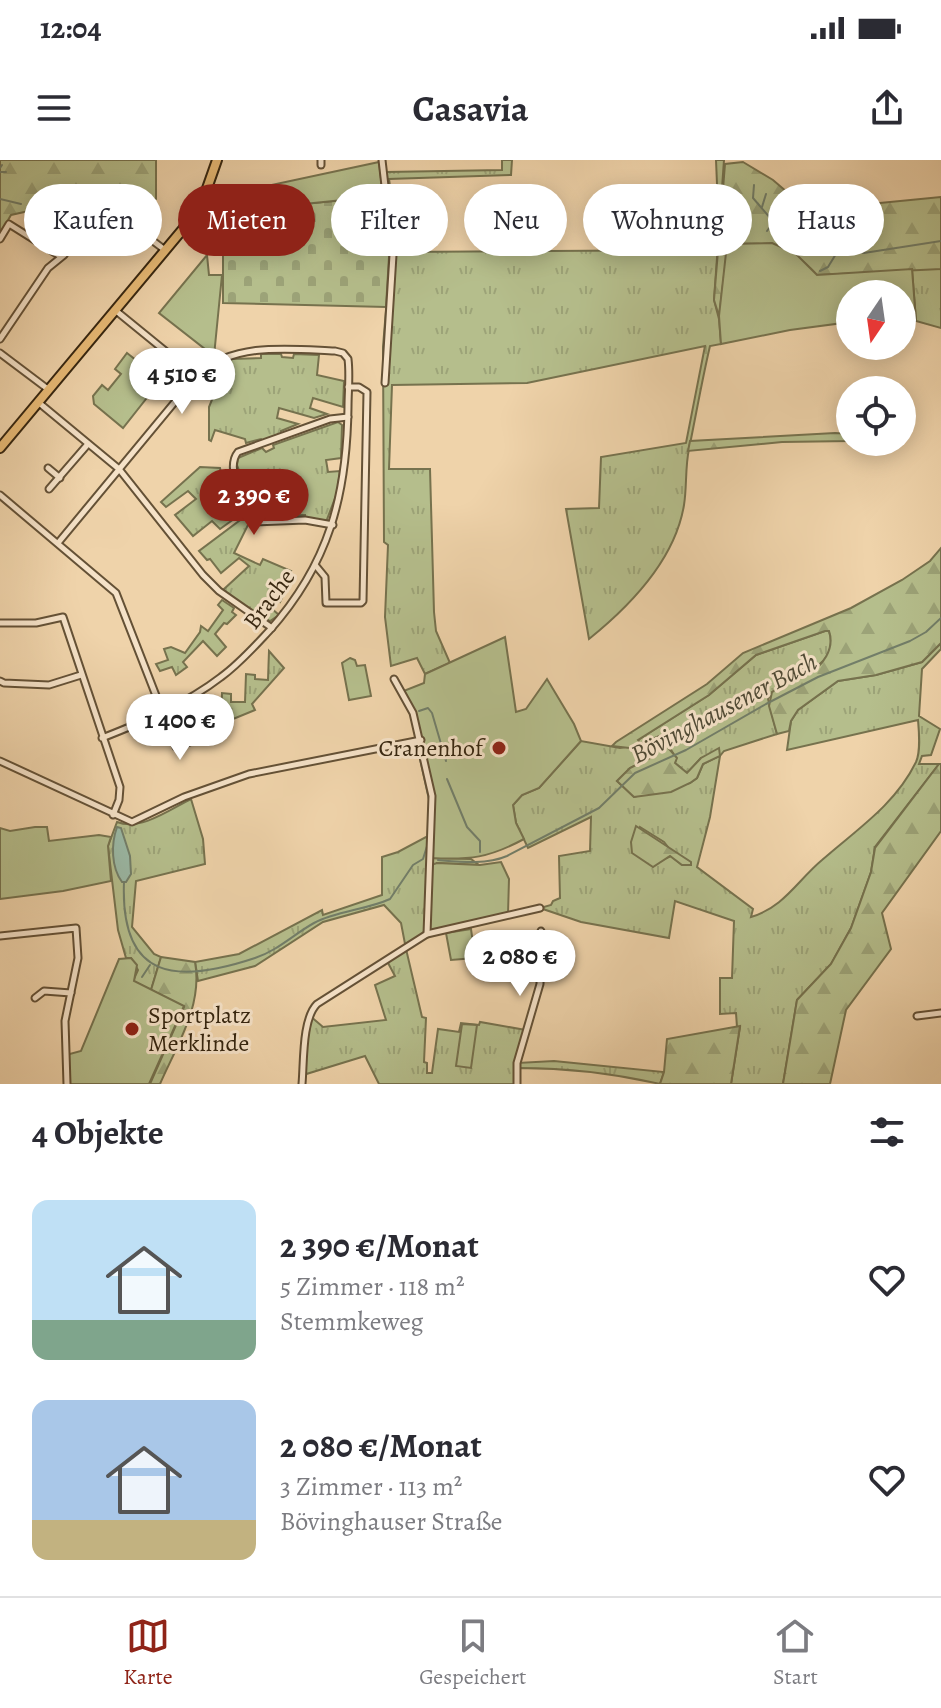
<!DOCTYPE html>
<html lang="de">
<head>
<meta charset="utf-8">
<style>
  :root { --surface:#fff; --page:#f7f7f7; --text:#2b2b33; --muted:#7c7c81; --line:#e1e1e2; --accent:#8f2418 }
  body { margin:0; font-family:Alegreya,serif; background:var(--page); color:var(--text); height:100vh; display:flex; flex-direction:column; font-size:30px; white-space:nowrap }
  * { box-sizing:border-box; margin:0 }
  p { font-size:26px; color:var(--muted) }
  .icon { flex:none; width:44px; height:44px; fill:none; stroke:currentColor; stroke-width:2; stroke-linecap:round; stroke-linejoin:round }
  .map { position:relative; height:924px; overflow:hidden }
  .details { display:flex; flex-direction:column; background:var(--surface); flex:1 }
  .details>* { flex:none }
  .banner { position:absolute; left:24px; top:24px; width:894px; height:72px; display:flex; gap:16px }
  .needle { width:52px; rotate:193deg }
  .controls { position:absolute; left:836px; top:120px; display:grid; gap:16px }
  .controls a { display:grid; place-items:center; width:80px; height:80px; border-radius:50%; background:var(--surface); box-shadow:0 4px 20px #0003; font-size:40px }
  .price { position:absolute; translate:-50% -68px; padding:0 18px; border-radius:28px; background:#fff; color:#222; font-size:26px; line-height:52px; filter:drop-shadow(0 2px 4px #0008) }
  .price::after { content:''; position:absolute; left:50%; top:48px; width:24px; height:18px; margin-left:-12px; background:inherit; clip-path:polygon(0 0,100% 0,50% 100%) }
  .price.on { background:var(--accent); color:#fff }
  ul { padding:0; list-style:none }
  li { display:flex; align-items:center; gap:24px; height:200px; padding:0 32px }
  li span { display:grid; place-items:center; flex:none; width:224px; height:160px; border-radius:16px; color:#555 }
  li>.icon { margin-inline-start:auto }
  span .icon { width:96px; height:96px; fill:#fffc; stroke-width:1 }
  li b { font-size:34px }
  h2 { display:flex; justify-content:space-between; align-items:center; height:96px; padding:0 32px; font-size:34px }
  .tag { padding:0 28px; border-radius:36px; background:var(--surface); box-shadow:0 4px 20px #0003; font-size:28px; line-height:72px }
  .tag.on { background:var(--accent); color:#fff }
  .status { display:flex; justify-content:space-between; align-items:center; height:56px; padding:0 40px; background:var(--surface); direction:ltr }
  .status svg { height:22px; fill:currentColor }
  header { display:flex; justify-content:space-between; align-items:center; height:104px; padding:0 32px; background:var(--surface); font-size:36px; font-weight:700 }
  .tabs { display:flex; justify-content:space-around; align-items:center; height:112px; border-top:2px solid var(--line); background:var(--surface); font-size:22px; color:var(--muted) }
  .tabs a { display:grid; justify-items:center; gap:4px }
  .tabs .on { color:var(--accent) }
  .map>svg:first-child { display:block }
</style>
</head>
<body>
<div class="status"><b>12:04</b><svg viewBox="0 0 49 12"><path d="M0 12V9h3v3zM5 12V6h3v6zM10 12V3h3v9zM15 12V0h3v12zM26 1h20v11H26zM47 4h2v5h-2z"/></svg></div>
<header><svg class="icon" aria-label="menu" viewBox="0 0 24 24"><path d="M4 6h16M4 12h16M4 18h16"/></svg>Casavia<svg class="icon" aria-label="share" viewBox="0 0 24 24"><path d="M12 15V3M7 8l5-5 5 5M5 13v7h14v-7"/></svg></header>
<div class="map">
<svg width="941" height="924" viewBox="0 0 941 924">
  <defs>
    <pattern id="grass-tufts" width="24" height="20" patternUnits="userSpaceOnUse" patternTransform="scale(2)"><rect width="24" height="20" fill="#b5be8c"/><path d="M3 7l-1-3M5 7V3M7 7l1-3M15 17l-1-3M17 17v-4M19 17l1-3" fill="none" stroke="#9ca378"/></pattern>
    <pattern id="forest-firs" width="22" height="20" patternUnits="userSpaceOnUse" patternTransform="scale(2)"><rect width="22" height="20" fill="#b5be8c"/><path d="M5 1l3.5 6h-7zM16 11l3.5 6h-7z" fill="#9ca378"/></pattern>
    <pattern id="cemetery-stones" width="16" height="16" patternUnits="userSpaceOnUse" patternTransform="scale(2)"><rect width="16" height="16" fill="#b5be8c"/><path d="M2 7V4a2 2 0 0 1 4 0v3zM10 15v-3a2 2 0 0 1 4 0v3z" fill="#9ca378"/></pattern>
  </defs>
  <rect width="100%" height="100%" fill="#efd3aa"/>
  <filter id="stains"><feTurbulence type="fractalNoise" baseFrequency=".0025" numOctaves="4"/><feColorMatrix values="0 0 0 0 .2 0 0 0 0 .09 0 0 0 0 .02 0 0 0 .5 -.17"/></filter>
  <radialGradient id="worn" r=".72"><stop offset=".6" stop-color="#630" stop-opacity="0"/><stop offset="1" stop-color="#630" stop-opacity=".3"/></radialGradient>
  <g fill="url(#grass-tufts)" stroke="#76724e" stroke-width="2" fill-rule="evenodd">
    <path d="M502 0H512L511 15 389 19 399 92 713 90 718 48 716 0H724L714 140 719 159 721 184 710 186C702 220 696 255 689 289 685 307 687 327 684 345 675 400 630 446 589 479L566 349 599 348 601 297 686 283 705 186 527 223 392 225 389 309H430L434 452 436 471 450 503 425 514 417 498 391 506 385 457 388 385 384 382 383 187 389 112 383 36 388 34 386 12 502 10Z"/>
    <polygon points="912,109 941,109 941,168 916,161"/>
    <polygon points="261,194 281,194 282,197 293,198 294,194 319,195 317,215 344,221 343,247 313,238 310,248 327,254 314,258 279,248 277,258 298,264 281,271 281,275 264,282 261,279 246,283 245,279 215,270 211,281 209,280 209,247 218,225 211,220 214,213 211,210 231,199 261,198"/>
    <path d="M338 262 342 265 341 298 326 300 328 312 340 311 337 333 326 362 305 358V355L270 356V360C248 362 248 345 241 328L245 327 237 305 238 298 262 288 266 292 274 288 273 285Z"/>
    <polygon points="200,307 220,308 229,351 237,349 238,356 220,369 212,361 193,376 175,355 196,339 188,331 166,347 161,342"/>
    <polygon points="247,355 249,363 234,393 260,405 263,399 291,411 279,433 283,436 280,442 271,436 265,443 279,455 270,461 249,449 223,430 249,406 239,398 221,413 210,399 207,400 199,391"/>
    <polygon points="222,440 234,448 232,452 236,455 227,464 224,463 215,474 226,487 217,496 203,481 183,502 187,507 176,515 172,507 160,511 156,504 168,500 164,489 171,487 185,493 200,472 201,466 208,471 223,450 218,445"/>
    <path d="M825 471H829C842 513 783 514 768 539L777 574 724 591 720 596 710 657 697 707 753 749 751 757C784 747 797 721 822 700 856 670 895 645 916 602 921 591 919 572 918 560L787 590 791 561 798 550 838 521 876 515 922 502 941 483V489L922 509 919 556 940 569 931 595 922 596 919 604H939L875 687 871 712 851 768 831 804 797 840 783 924H731L740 867H737L736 853 720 854V818H732L734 761 675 741 669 778 581 762 540 748 551 745 553 741 560 738 559 696 590 691 591 657 528 688 516 663 513 645 522 635 539 628 581 581 620 588 649 583 656 595 630 608 617 621 634 637 690 623 697 618 703 604 719 596 701 598 687 613 675 603 676 598 662 575 640 584 638 580 709 535 756 495ZM640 667 664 682 682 705 671 696 660 701 636 694 633 691Z"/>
    <polygon points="269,491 284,508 252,544 255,550 221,564 222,533 231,534 231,542 245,542 246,514 255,515 255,519 268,520"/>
    <path d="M191 639 203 679 205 704 136 721 132 767 154 794 161 797 151 830 133 821 138 810 131 798H126L118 770 108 686 117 662C141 671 169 650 191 639Z"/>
    <path d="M426 677H432L431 698 471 699 479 705 437 703 427 774 406 789 422 857 426 858 424 902 427 903V913H432L438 869 459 872 461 863 479 865 480 862 526 870 518 903 554 901 664 912 660 924C612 913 567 908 519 908L516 924H379L365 896 303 915 309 855 323 867 386 860 375 825 395 816 387 801 406 789 401 763 384 745 323 762 255 806 198 821 195 802 239 794 322 750 323 755 382 735V697L398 692Z"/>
  </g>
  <g fill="url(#forest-firs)" stroke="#76724e" stroke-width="2">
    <polygon points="0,0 156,0 156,39 42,55 33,50 11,55 0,74"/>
    <path d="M743 2 773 20 801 44 839 47 941 37V109L817 115C787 82 770 83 728 84L719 156 714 140 725 4Z"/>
    <polygon points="835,273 850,274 850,281 782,282 688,291 690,281"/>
    <path d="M941 388V483L922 502 876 515 838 521 798 550 791 561 789 571 777 574 769 546 772 532C778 529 783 524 789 521 794 518 801 517 807 514 823 507 835 488 829 471H825L756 495 709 535 638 580 641 584 662 575 669 589 677 598 675 603 687 613 701 598 719 588 720 596 703 604 697 618 690 623 671 632 634 637 617 621 630 608 656 595 649 584 638 589 612 586 616 582 707 524 743 493 851 448 902 420 930 401Z"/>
    <polygon points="939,604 941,604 941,671 882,753 891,789 846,850 830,924 783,924 797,840 831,804 851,768 871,712 875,688"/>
    <polygon points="636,666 691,702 691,705 682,705 670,696 653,707 632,693 631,682"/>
    <path d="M161 797 195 802C203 845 177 885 160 924H150L184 847 151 830Z"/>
    <polygon points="740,866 731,924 660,924 664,912 667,879"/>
  </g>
  <polygon fill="url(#cemetery-stones)" stroke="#76724e" stroke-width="2" points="383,36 389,97 386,147 223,143 223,52"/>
  <g fill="#b5be8c" stroke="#76724e" stroke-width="2">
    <polygon points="379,2 383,36 223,52 225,35"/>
    <polygon points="772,83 795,93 817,115 912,109 916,161 902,161 902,134 850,134 850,162 790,170 721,184 719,156 727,84"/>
    <polygon points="207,95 209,115 222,115 214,196 159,153"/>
    <polygon points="127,193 161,220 123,268 94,244 93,236 102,225 108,230 121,214 115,209"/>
    <path d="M505 477 516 552 526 549 547 519 574 564 581 581 539 628 522 635 513 645 516 663 524 679C489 698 470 700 431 698L433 651 418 568 401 532 424 523 425 514Z"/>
    <polygon points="350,498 355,500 357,506 365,505 371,536 349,540 342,503"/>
    <polygon points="35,667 47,667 49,681 99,675 111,677 108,686 111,721 63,731 0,739 0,668 10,671"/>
    <polygon points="501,702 509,719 508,754 427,774 431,705 437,703 480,705"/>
    <polygon points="471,769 475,798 451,800 446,773"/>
    <polygon points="131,798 137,805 134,821 184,846 149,924 67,924 66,895 81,891 119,799"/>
    <polygon points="462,864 477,865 471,908 456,906"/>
  </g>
  <path fill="#9ab8a5" stroke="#727e69" stroke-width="2" d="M117 667 121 668 130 696 131 714 126 722H122C111 707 111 684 117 667Z"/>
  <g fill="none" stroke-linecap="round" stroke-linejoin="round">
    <g stroke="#727e69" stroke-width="2">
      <polyline points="0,8 2,5"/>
      <polyline points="0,12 6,12"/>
      <polyline points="754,25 753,38 784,74 791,78 821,79 828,89 838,87 850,94 854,91 864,93 941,81"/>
      <polyline points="0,39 21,44"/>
      <polyline points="762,47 766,34"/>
      <polyline points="767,71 773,63"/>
      <polyline points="820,111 828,107 839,89"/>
      <polyline points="419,551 428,548 432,553 446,601"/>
      <polyline points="418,590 430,644"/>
      <polyline points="447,619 467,667 480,681 480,692"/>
      <path d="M438 700C461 702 486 705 507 696L599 648 635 613 686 590 766 544 818 517 910 481 926 472 941 458"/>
      <path d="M124 722C120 821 177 824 255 798 277 791 294 774 314 763 336 751 366 750 390 739L413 705 423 699 428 683"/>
      <polyline points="142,817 150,805"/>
    </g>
    <g stroke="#645136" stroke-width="9">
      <g id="minor">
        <polyline points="321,0 321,5"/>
        <polyline points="382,0 393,95 385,223"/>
        <polyline points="0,79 9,64 60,96"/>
        <polyline points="115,150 196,216"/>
        <polyline points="0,179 48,108 64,95 78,74 141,72 165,90"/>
        <polyline points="0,193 49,230"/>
        <polyline points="38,242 119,309 203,415 219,431 272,468"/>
        <polyline points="48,308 60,318"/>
        <polyline points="49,329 88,284"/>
        <polyline points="0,335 116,433 176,587 216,572 225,565"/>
        <path d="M333 365 305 360 254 362C245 344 224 309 238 292L330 259 348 257"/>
        <path d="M58 383 198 214C236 182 289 189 335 191L343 193 348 199C350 215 348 231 348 247 347 335 329 404 269 471 254 487 239 504 221 517 186 544 143 562 102 578"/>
        <polyline points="316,406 325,417 326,443 361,443 363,441 367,232 359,227 348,227"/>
        <polyline points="0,463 36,463 63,457 120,627 119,640 113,655"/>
        <polyline points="394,519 413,553 432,636 427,774"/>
        <polyline points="0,521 4,523 49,525 81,515"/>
        <polyline points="0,601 132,662 184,637 249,614 421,580"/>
        <polyline points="0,776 76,768 78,798 65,861 67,924"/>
        <polyline points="35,838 44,831 71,833"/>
        <polyline points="917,856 941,853"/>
        <path d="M302 924C304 902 302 859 317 844L427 774 540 748"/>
        <polyline points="517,924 517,903 540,824 541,771"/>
      </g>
    </g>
    <g stroke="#362610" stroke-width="12">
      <polyline id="primary" points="0,288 183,69 205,34 217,0"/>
    </g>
    <use href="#minor" stroke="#f5e2c8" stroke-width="5"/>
    <use href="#primary" stroke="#e8ba75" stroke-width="8"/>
  </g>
  <g fill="#8f2418" stroke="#f5e2c8" stroke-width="3">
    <circle cx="499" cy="588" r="8"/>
    <circle cx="132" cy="869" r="8"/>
  </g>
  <g text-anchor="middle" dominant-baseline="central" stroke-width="6" stroke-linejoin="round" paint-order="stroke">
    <g font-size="24" fill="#362610" stroke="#f5e2c8">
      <text transform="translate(269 439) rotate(-53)">Brache</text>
    </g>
    <g font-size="24" fill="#362610" stroke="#f5e2c8" text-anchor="end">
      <text x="483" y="588">Cranenhof</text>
      <text x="148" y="855" text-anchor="start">Sportplatz<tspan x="148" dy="28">Merklinde</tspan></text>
    </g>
    <g font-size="26" font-style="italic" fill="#4f4a35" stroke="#f5e2c8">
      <text transform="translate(724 548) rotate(-28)">Bövinghausener Bach</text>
    </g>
  </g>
  <rect width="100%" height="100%" filter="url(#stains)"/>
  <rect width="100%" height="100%" fill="url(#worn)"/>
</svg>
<div class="controls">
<a><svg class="needle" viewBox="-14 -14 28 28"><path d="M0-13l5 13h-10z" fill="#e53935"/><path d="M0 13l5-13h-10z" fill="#7c7c81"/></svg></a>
<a><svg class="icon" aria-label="locate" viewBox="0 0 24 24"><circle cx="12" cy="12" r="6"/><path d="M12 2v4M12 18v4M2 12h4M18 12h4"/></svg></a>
</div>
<b class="price" style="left:182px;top:256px">4 510 €</b>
<b class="price on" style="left:254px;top:377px">2 390 €</b>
<b class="price" style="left:180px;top:602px">1 400 €</b>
<b class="price" style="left:520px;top:838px">2 080 €</b>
<div class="banner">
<a class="tag">Kaufen</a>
<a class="tag on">Mieten</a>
<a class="tag">Filter</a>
<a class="tag">Neu</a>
<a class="tag">Wohnung</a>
<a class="tag">Haus</a>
</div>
</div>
<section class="details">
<h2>4 Objekte<svg class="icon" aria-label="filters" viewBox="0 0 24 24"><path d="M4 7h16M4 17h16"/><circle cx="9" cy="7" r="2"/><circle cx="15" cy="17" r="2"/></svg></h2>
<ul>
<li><span style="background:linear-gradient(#bfe0f5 75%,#7fa58c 0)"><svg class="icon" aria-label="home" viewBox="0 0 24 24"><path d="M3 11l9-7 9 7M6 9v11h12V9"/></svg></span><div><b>2 390 €/Monat</b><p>5 Zimmer · 118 m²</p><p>Stemmkeweg</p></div><svg class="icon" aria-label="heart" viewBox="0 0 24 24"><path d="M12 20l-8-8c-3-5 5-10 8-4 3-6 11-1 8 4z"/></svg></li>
<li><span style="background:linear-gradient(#a9c7e8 75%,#c2b280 0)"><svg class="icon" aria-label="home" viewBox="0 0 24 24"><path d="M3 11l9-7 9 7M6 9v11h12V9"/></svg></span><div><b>2 080 €/Monat</b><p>3 Zimmer · 113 m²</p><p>Bövinghauser Straße</p></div><svg class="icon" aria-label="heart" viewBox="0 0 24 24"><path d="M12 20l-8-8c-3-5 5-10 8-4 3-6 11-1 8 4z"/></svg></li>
</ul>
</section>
<nav class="tabs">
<a class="on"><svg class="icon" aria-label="map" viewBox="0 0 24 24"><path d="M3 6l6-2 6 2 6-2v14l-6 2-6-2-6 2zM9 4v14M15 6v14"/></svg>Karte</a>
<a><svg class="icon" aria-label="saved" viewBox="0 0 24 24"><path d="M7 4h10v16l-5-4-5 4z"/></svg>Gespeichert</a>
<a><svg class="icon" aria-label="home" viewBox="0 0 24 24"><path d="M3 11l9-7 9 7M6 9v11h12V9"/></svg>Start</a>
</nav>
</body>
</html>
